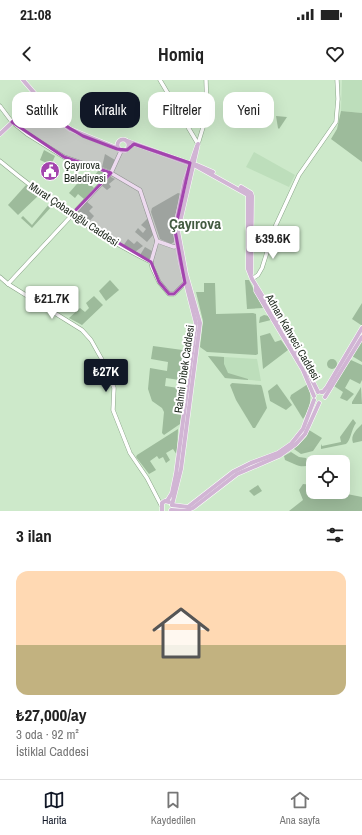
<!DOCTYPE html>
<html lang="tr">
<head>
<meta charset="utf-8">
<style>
  :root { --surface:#fff; --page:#f2f2f2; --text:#222; --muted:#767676; --line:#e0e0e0; --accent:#111827 }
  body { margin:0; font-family:"Archivo Narrow",sans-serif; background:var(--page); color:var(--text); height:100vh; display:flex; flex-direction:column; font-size:15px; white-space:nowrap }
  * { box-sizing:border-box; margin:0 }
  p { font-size:13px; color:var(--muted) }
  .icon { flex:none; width:22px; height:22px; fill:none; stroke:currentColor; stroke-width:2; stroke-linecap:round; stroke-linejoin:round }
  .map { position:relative; height:431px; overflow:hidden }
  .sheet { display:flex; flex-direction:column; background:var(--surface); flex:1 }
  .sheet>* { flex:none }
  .hud { position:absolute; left:12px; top:12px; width:338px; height:36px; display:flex; gap:8px }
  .tools { position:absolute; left:306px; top:375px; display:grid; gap:8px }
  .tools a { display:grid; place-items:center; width:44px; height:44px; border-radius:8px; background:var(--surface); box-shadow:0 4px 16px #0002; font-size:20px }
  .price { position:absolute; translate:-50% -34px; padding:0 9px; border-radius:4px; background:#fff; color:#222; font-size:13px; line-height:26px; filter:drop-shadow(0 1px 2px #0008) }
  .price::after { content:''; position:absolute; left:50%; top:24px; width:12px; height:9px; margin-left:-6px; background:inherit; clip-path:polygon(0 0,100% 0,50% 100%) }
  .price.selected { background:var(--accent); color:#fff }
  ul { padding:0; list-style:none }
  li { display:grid; align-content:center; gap:8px; height:212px; padding:0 16px }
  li+li { border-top:1px solid var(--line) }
  li span { display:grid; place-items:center; height:124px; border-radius:12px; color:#555 }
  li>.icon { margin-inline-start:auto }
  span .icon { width:72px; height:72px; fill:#fffc; stroke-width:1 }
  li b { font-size:17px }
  h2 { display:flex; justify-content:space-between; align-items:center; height:48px; padding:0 16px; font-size:17px }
  .pill { padding:0 14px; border-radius:12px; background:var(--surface); box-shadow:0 4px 16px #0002; font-size:14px; line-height:36px }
  .pill.selected { background:var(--accent); color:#fff }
  .status { display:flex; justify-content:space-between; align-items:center; height:28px; padding:0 20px; background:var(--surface); direction:ltr }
  .status svg { height:11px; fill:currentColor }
  header { display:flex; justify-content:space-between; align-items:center; height:52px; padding:0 16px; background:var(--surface); font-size:18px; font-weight:700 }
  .menu { display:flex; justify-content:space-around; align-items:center; height:56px; border-top:1px solid var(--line); background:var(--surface); font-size:11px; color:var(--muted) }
  .menu a { display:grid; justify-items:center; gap:2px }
  .menu .selected { color:var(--accent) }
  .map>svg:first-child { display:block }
</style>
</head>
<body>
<div class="status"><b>21:08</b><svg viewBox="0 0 49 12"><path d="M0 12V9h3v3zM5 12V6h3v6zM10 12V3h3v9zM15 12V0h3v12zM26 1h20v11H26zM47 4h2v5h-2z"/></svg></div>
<header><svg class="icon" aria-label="back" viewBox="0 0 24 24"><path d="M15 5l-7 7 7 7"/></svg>Homiq<svg class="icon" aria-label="heart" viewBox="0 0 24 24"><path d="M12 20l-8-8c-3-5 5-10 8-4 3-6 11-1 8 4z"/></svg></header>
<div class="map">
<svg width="362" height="431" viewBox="0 0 362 431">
  <rect width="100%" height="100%" fill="#cde9ca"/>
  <g fill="#bddebb">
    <polygon points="342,0 362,0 362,33 341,31"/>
    <polygon points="254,72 295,95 289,107 246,87"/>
    <polygon points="208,276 257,279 261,301 225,298"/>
  </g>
  <g fill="#9dbb9b">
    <polygon points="341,31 362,33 362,82 331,59 337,49"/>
    <polygon points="276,36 287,37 279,49 278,48"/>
    <polygon points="44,70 55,76 51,85 40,80"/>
    <polygon points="105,74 115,80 110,90 102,87"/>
    <polygon points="98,91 107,94 99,103 93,98"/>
    <polygon points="109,96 115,99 109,104 111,107 107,110 101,105"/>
    <polygon points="83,97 94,108 84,119 78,114 75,118 69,113"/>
    <polygon points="26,105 39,115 18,135 8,125"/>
    <polygon points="178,113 181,114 175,136 174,162 171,164 160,159 151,132 152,128"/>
    <polygon points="86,121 93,127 89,131 94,136 87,144 74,134"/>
    <polygon points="50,123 53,125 32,148 21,138 23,136 32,145"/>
    <polygon points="148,138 153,155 147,162 135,152 138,148 143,153 146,149 141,145"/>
    <polygon points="128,159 134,164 137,161 143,166 135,172 123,166"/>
    <polygon points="145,167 152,171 149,180 140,175"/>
    <polygon points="110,200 119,210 106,221 99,211"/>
    <polygon points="245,200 249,200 263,228 247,229"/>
    <polygon points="204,203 215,203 216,234 253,233 256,234 258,274 256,275 207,272 200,267 203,241 196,212 204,212"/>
    <polygon points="94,216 103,225 82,245 69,238 80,228 85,232 89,228 86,223"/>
    <polygon points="362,223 362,245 361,245 352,239"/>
    <polygon points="264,235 269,236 271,240 259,243 260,237"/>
    <polygon points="270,253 275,262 281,260 288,270 263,289 260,256"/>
    <polygon points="362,259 362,282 352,276"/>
    <polygon points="153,266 190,271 186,301 166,298 165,306 185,309 180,344 164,355 162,353 164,332 162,328 152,321 148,309 150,288 167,291 168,282 151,279"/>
    <polygon points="208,276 224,277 224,284 228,293 248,299 248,300 225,298"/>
    <circle cx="332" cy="284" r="5"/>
    <polygon points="351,280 362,285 362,300 360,304 350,299 345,308 354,314 347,321 340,318 343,312 334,306 349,281"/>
    <polygon points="232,303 261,305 262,307 267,328 255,348 253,348 236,320 230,305"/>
    <polygon points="277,304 292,325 286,330 270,321 268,311"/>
    <path d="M308 304C312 316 311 329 303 339L290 318 291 315Z"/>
    <polygon points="361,307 362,324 352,324 352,322"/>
    <path d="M353 339 356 343C351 350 351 360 346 364L321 369V364L322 366 341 362 340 357Z"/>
    <path d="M362 344V361L353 363C350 355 357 349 362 344Z"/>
    <polygon points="178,349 177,375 173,369 166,373 170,380 166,383 163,377 159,379 157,376 150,381 156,390 149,394 136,377 137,375"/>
    <polygon points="309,350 322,358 313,371 301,374 294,369 306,357"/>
    <path d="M291 372 299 377 306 378 309 385C301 389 293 383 285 380L284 376Z"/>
    <polygon points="303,404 313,405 313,412 337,412 362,417 362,431 289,431 303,420 299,410"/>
    <polygon points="258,405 262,411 254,416 249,411"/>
  </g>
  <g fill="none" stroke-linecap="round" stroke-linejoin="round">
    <g stroke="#8aa488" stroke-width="4.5">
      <g id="minor">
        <polyline points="160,0 198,64"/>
        <polyline points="0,26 12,42 27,54 64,77 111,93 140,110 157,161 151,182 152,187 159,202 169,214 174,214 185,203"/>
        <polyline points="198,64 207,34 206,0"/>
        <path d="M0 81C47 120 96 155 151 182"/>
        <polyline points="157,161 174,167 177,166"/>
        <polyline points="0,197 8,204 82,250 91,260 105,285 114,308 113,330 130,373 147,398 161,425"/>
        <polyline points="252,199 258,195 262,188 275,147 299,95 336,42 338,19 337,0"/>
        <polyline points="8,204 111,93 121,71"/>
      </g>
    </g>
    <g stroke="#fff" stroke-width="5">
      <g id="major">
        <polyline points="23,0 56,38 70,49 119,69"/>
        <polyline points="0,54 38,18"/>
        <circle cx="123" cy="65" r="5.5"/>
        <polyline points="127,61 194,85 248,115 248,189 252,199 304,284 318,312"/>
        <polyline points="194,85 197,85 213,92"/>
        <polyline points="241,107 251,113 252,116 251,194"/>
        <polyline points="256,207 256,211 303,290 314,316"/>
        <polyline points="321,312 323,312 327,307 362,248"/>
        <polyline points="325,317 362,257"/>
        <polyline points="167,421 172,413 176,394 196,243 181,184 175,150 185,101 197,66"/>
        <polyline points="172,425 181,389 200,243 186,194 178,151 198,64"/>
        <polyline points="172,425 188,427 233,392 251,383 278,373 291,364 303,349 314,320"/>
        <polyline points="171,430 185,431 193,428 237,394 279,376 296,364 305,354 319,323"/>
        <polyline points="162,431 162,423 165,421 169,422"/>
      </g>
    </g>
    <use href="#minor" stroke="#fff" stroke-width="3.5"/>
    <use href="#major" stroke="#d1b5d4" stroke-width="4"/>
  </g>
  <path fill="#a345ae" fill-opacity="0.2" stroke="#a345ae" stroke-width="3" stroke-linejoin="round" d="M38 18 61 43 83 56 117 69 127 70 134 64 190 83 175 150 185 203 174 214H169L159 202 151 182 71 135 111 93 64 77 12 42Z"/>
  <defs>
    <g id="civic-disc" transform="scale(1)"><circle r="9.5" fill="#a345ae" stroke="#fff"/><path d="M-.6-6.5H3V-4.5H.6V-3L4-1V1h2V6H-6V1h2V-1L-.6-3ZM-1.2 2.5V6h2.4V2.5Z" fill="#fff"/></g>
  </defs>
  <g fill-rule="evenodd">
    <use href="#civic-disc" x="50" y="91"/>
  </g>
  <g text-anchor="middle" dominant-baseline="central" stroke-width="4" stroke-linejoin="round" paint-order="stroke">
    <g font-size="11" fill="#1b251a" stroke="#fff" text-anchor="start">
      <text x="64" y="85">Çayırova<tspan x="64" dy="13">Belediyesi</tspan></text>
    </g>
    <g font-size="11" fill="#1b251a" stroke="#fff">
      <text transform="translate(74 134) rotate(34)">Murat Çobanoğlu Caddesi</text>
      <text transform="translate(293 257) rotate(60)">Adnan Kahveci Caddesi</text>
      <text transform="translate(184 289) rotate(-82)">Rahmi Dibek Caddesi</text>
    </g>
    <g font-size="15" font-weight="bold" fill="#435b41" stroke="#fff">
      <text x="195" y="143">Çayırova</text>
    </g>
  </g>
</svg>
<div class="tools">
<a><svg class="icon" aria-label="locate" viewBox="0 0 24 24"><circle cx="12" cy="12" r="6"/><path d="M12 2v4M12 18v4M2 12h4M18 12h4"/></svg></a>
</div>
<b class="price" style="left:273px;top:180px">₺39.6K</b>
<b class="price" style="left:52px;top:240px">₺21.7K</b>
<b class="price selected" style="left:106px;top:313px">₺27K</b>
<div class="hud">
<a class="pill">Satılık</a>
<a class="pill selected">Kiralık</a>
<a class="pill">Filtreler</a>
<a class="pill">Yeni</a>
</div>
</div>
<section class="sheet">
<h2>3 ilan<svg class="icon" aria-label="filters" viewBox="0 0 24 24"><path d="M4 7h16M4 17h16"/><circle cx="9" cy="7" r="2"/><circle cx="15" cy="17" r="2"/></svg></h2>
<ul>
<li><span style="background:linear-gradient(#ffd9b3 60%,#c2b280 0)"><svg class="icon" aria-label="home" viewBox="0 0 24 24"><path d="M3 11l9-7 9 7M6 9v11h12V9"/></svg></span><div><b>₺27,000/ay</b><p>3 oda · 92 m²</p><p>İstiklal Caddesi</p></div></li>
</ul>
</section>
<nav class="menu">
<a class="selected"><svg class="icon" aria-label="map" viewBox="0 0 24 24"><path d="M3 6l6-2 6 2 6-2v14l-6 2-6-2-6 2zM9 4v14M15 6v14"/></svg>Harita</a>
<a><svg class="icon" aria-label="saved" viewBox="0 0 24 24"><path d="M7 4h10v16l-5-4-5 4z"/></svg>Kaydedilen</a>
<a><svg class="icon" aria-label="home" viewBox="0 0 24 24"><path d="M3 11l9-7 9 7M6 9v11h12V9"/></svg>Ana sayfa</a>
</nav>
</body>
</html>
